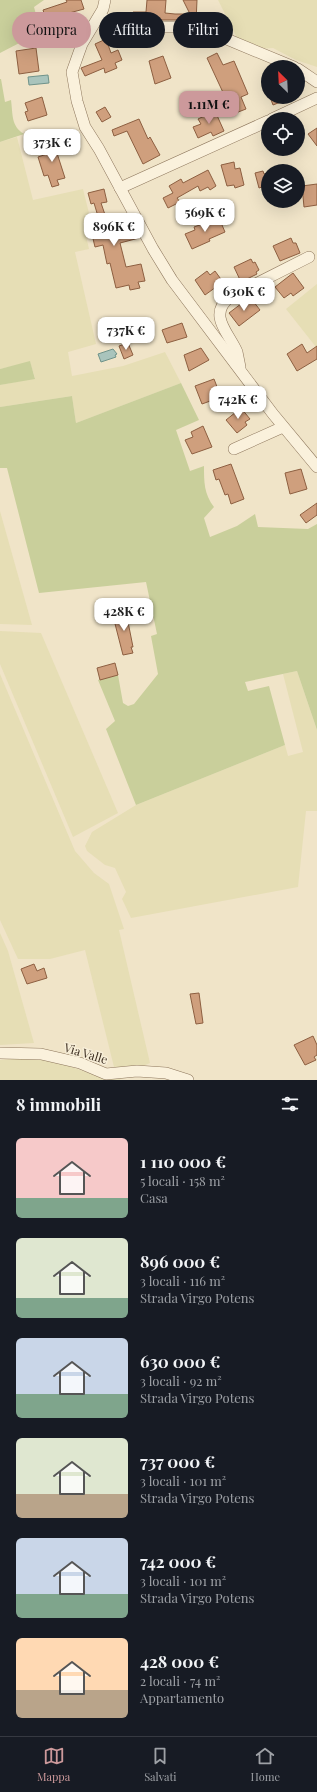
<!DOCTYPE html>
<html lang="it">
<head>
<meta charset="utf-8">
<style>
  :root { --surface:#171b24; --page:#20242c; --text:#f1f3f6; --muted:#9ea1a6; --line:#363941; --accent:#cc999b }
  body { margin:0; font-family:"Playfair Display",serif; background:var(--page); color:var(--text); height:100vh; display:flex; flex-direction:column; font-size:15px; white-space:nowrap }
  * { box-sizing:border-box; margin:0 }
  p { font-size:13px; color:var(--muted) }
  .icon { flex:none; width:22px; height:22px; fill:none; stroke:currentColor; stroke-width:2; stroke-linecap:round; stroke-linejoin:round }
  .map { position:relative; height:1080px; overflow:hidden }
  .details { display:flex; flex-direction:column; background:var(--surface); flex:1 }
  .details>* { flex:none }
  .hud { position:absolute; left:12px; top:12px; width:293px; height:36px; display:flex; gap:8px }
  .needle { width:26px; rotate:336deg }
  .buttons { position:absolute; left:261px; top:60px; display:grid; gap:8px }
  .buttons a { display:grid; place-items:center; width:44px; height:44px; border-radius:50%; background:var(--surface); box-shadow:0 4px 16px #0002; font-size:20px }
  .price { position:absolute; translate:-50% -34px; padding:0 9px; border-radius:8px; background:#fff; color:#222; font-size:13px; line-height:26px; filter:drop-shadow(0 1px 2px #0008) }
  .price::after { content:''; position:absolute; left:50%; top:24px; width:12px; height:9px; margin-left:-6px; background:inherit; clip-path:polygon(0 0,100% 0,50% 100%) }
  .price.active { background:var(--accent); color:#111 }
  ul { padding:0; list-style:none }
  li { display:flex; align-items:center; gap:12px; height:100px; padding:0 16px }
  li span { display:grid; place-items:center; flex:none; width:112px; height:80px; border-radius:6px; color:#555 }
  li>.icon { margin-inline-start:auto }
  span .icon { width:48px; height:48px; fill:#fffc; stroke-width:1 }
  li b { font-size:17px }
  h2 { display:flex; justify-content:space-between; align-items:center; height:48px; padding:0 16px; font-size:17px }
  .chip { padding:0 14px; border-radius:18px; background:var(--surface); box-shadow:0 4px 16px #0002; font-size:14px; line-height:36px }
  .chip.active { background:var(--accent); color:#111 }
  .tab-bar { display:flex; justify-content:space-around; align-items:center; height:56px; border-top:1px solid var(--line); background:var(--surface); font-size:11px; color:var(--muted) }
  .tab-bar a { display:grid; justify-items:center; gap:2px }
  .tab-bar .active { color:var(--accent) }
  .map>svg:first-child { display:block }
</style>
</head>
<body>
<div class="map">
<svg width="317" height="1080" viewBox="0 0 317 1080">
  <rect width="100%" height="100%" fill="#f0e4c8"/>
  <g fill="#e6deb5">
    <polygon points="218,0 317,0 317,67 296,60 273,48 258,49 238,40"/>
    <polygon points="17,137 33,200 83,189 91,221 83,223 89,249 75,252 96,344 68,352 72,376 123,366 165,352 181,383 76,423 72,396 0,407 0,385 35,378 30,362 0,369 0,142"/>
    <polygon points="317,284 317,346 316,347 286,309"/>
    <polygon points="0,511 32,625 0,624"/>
    <polygon points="0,631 41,633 118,813 73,837 0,664"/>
    <polygon points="297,671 317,730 317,811 306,811 298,887 131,918 122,899 126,892 115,868 105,865 87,851 85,846 92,832 136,805 285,745 288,756 303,752 283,674"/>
    <polygon points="0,674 75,851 94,873 109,884 124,929 119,930 150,1063 143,1066 132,1068 114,1067 85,950 50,959 18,959 0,920"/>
    <polygon points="0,933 8,951 34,1043 0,1045"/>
    <polygon points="12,1059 39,1059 60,1063 106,1079 121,1078 120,1080 0,1080 0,1060"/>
  </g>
  <g fill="#c9cf9b">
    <polygon points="0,0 44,0 34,7 42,37 31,37 0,53"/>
    <path d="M0 79H1L5 102 11 100C13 115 11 126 24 134L0 142Z"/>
    <polygon points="30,361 35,379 0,385 0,369"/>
    <path d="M181 383 199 420 176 430 190 471 204 466C204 482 204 494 214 507L204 518 210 537 237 526 255 514 258 527 308 529 317 524V730L297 671 245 682 248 691 269 686 285 745 136 805 106 729 115 721 98 680 118 675 123 703 128 706 134 704 158 674 151 636 157 634 146 582 39 593 7 468H0V407L72 396 76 423Z"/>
  </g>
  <g fill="#a9c4bc" stroke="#6f938a">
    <polygon points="48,75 49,83 29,85 28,77"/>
    <polygon points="113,349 117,354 115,355 116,357 101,362 98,354"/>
  </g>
  <g fill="#cf9f7d" stroke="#8d5f41">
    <polygon points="66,0 81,0 84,9 58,16 59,22 48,25 43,10 67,2"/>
    <polygon points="147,0 166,0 165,13 175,14 190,14 183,0 197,0 196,22 185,20 133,20 133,12 146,12"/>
    <polygon points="106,39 111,53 118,50 122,60 115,63 117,68 105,73 104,68 85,76 81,68 102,60 95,44"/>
    <polygon points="36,48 39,71 19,74 16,51"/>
    <polygon points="217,53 223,65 234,61 248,94 241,97 246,109 233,114 207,58"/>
    <polygon points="163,56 171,78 155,84 149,61"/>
    <polygon points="42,97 47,115 28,121 25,112 28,111 25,103"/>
    <polygon points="270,97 293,97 273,105"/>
    <polygon points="105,107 111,117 102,122 96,112"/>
    <polygon points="215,111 224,131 213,136 211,132 198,138 193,127 201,124 198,119"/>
    <polygon points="139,119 148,139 150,137 160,155 143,164 127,131 114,136 112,130"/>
    <polygon points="317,128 317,146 308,134"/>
    <polygon points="57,140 59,150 56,150 65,178 57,180 59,185 52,187 48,175 44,176 38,157 47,154 44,143"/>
    <polygon points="234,162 235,169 240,168 244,185 235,188 234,185 227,186 221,165"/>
    <polygon points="208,170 216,186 210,190 208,187 200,191 198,186 177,198 180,202 168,208 163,198 173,193 169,186 181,179 183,183"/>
    <polygon points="263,171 264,174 268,173 268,185 259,188 255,173"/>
    <polygon points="317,184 317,205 304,207 302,186"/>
    <polygon points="104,189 107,202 101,203 113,238 136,232 139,238 120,243 126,267 141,264 145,281 138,282 140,288 130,290 129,285 116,288 110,263 107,264 103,245 95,247 90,226 100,223 94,203 91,204 88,193"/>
    <polygon points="219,218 225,232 209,239 210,241 192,249 185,234 195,230 194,227"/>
    <polygon points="291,238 293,243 296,243 300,253 280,261 273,246"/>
    <polygon points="251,259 253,263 255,262 259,270 256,272 257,274 241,282 234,267"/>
    <polygon points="207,271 210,275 215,271 223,282 205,295 195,280"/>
    <polygon points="293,273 304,288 293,296 291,293 284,298 275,287"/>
    <polygon points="250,297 260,310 239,326 229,313"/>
    <polygon points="182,323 187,337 167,343 162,330"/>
    <polygon points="128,343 133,355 124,359 119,346"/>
    <polygon points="302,344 307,353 317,346 317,359 297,371 287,354"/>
    <polygon points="201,348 209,360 189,371 184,355"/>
    <polygon points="214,379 221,397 202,404 195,386"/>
    <polygon points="241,408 250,419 245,422 247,425 237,433 226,420"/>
    <polygon points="203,426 212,447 192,454 185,440 193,437 191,432"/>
    <polygon points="231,464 244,499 231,504 228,494 225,495 219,479 216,480 213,470"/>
    <polygon points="301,469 307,489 290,494 285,473"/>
    <polygon points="317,503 317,515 306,523 300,515"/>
    <polygon points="130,612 132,621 128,622 133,647 131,647 133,653 123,655 113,616"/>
    <polygon points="115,663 118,675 100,680 97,668"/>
    <polygon points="34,964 37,971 44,968 47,978 27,984 21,969"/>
    <polygon points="199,993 203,1023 196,1024 190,994"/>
    <polygon points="313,1036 317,1045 317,1055 314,1057 316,1060 305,1065 294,1045"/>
  </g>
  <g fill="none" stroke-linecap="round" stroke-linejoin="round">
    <g stroke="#8d765c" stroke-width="12">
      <g id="street">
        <polyline points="105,0 103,9 82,44 72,72 77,101 85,127 99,149 153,249 172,280 273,414 317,467"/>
        <polyline points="100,16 113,24 134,27 185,27 217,35 294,67"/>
        <polyline points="298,69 317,82"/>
        <polyline points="272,119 317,98"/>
        <polyline points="120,188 268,121"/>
        <path d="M240 367C239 362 238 357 237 352 229 333 207 315 230 297L309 257"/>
        <polyline points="234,449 283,427"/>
        <polyline points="0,1053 41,1054 80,1063 106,1074 137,1071 166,1073 188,1080"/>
      </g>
    </g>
    <use href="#street" stroke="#faf1dc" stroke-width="11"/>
  </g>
  <g text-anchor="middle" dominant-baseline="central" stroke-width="3" stroke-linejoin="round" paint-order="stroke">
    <g font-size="12" fill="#3d2e20" stroke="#f7eed8">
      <text transform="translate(86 1053) rotate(17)">Via Valle</text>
    </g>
  </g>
</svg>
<div class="buttons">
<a><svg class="needle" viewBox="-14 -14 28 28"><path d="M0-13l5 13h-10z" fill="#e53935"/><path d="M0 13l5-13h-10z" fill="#9ea1a6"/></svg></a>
<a><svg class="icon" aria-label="locate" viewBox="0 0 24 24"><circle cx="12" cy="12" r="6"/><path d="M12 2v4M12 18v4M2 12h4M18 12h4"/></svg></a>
<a><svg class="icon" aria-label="layers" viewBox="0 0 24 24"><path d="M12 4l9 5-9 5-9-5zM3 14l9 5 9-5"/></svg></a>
</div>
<b class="price active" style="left:209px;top:125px">1.11M €</b>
<b class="price" style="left:52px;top:163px">373K €</b>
<b class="price" style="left:205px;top:233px">569K €</b>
<b class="price" style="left:114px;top:247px">896K €</b>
<b class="price" style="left:244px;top:312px">630K €</b>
<b class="price" style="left:126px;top:351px">737K €</b>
<b class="price" style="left:238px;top:420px">742K €</b>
<b class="price" style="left:124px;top:632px">428K €</b>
<div class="hud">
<a class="chip active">Compra</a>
<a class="chip">Affitta</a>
<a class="chip">Filtri</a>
</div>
</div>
<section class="details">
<h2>8 immobili<svg class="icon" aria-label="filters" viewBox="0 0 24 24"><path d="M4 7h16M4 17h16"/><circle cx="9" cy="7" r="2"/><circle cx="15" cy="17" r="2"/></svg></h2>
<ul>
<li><span style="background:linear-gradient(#f6c9c9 75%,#7fa58c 0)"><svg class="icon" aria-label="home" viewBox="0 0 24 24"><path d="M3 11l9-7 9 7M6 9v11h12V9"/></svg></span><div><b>1 110 000 €</b><p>5 locali · 158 m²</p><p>Casa</p></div></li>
<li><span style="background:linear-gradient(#dfe7d0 75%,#7fa58c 0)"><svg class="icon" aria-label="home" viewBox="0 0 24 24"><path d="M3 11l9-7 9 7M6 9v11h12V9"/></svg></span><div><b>896 000 €</b><p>3 locali · 116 m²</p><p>Strada Virgo Potens</p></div></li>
<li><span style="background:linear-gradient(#c9d6e8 70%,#7fa58c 0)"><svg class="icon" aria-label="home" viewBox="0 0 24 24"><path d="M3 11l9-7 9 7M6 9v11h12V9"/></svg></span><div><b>630 000 €</b><p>3 locali · 92 m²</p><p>Strada Virgo Potens</p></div></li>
<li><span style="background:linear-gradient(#dfe7d0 70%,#b9a48a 0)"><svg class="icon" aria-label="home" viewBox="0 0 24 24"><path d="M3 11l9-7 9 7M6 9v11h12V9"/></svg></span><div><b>737 000 €</b><p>3 locali · 101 m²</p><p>Strada Virgo Potens</p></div></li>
<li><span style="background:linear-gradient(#c9d6e8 70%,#7fa58c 0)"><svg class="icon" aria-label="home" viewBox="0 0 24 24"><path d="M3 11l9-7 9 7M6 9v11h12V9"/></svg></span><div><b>742 000 €</b><p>3 locali · 101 m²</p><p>Strada Virgo Potens</p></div></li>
<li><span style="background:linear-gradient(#ffd9b3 65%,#b9a48a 0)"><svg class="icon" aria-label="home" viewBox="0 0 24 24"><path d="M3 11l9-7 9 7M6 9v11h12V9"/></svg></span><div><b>428 000 €</b><p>2 locali · 74 m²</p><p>Appartamento</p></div></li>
</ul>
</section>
<nav class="tab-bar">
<a class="active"><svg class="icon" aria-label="map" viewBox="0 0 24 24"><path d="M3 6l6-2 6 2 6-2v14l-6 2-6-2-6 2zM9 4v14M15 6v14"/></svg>Mappa</a>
<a><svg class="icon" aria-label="saved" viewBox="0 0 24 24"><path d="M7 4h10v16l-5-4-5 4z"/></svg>Salvati</a>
<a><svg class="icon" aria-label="home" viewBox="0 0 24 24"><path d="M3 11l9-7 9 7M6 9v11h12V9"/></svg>Home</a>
</nav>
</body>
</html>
